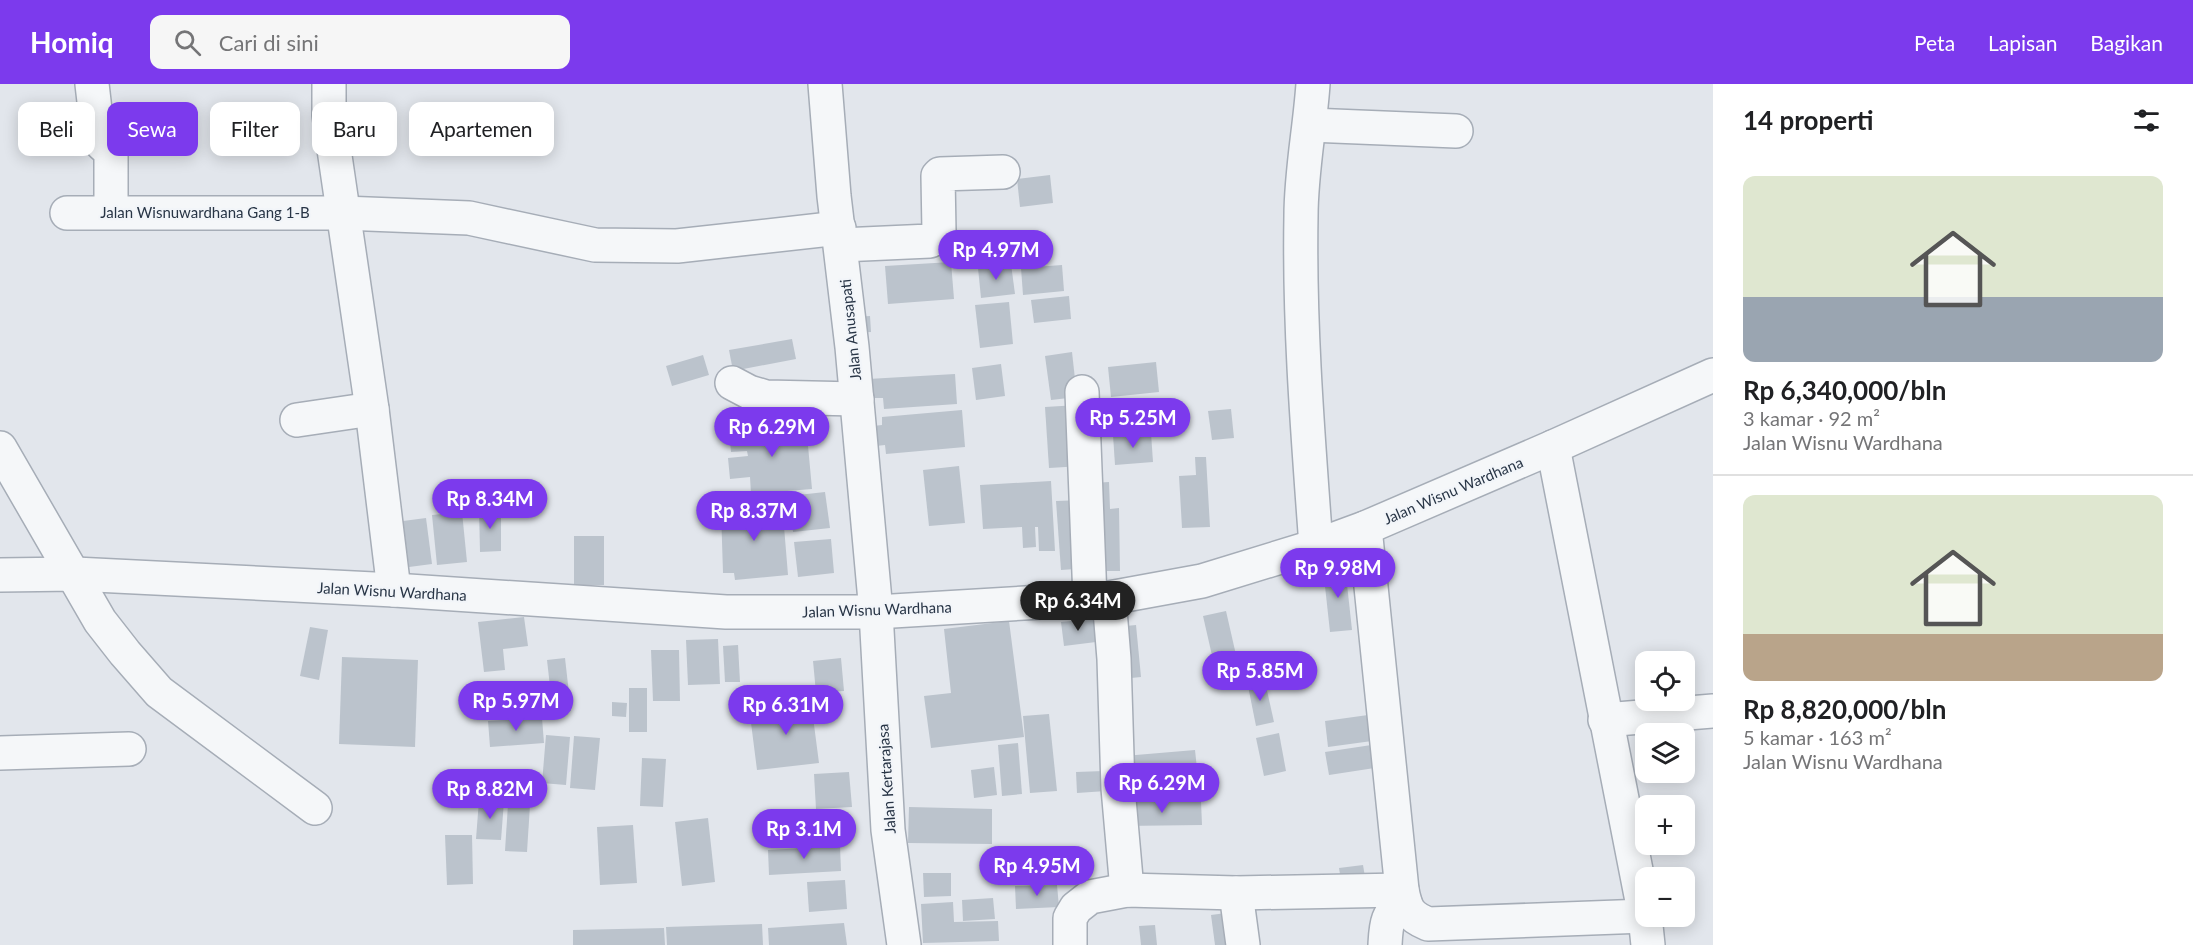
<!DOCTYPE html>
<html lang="id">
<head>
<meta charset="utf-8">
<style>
  :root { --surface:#fff; --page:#f6f6f6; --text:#202124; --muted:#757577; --line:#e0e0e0; --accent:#7c3aed }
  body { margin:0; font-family:Lato,sans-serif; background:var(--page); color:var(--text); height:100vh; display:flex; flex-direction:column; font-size:22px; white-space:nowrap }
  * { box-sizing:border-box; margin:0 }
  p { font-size:20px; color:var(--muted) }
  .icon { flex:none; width:33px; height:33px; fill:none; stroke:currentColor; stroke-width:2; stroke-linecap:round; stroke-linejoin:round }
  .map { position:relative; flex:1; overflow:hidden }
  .panel { display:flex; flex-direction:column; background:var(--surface); width:480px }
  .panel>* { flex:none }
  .guide { position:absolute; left:18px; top:18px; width:570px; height:54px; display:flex; gap:12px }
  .fabs { position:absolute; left:1635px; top:567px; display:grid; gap:12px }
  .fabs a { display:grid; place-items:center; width:60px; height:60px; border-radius:12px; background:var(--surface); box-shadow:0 3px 15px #0003; font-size:30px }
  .price { position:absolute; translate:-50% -51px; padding:0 14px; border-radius:21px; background:var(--accent); color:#fff; font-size:20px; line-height:39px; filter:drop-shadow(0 2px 3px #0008) }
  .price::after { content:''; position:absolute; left:50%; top:36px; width:18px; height:14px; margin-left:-9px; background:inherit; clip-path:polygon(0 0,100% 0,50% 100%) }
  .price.current { background:#222; color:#fff }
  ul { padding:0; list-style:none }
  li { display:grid; align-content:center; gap:12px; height:318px; padding:0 30px }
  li+li { border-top:2px solid var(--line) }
  li span { display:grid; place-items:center; height:186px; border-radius:12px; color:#555 }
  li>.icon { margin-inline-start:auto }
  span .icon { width:108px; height:108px; fill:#fffc; stroke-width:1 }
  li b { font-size:26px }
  h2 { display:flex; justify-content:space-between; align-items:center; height:72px; padding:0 30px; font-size:26px }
  .tag { padding:0 21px; border-radius:12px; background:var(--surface); box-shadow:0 3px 15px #0003; font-size:21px; line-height:54px }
  .tag.current { background:var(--accent); color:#fff }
  header { display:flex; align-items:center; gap:36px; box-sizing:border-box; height:84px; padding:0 30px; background:var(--accent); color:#fff }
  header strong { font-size:28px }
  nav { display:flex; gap:33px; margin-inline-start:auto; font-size:21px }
  .search { width:420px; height:54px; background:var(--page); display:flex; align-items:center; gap:15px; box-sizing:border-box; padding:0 21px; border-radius:12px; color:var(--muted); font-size:22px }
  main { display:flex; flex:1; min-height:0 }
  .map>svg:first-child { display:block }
</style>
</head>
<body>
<header>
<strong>Homiq</strong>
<div class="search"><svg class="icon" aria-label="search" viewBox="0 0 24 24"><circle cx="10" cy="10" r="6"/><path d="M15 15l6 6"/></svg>Cari di sini</div>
<nav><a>Peta</a><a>Lapisan</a><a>Bagikan</a></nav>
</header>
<main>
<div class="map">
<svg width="1713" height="861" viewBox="0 0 1713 861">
  <rect width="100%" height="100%" fill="#e2e6ec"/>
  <g fill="#bbc3cc">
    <polygon points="1050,91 1053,119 1020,123 1017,95"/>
    <polygon points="951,178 954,215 888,220 885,182"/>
    <polygon points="1011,180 1015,210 981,214 978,184"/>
    <polygon points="1062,181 1064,207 1023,211 1021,184"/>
    <polygon points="1069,212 1071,235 1034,239 1031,216"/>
    <polygon points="1009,218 1013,260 980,264 975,221"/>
    <polygon points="870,232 871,248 855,249 853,233"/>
    <polygon points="792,255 796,275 733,287 729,266"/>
    <polygon points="1072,268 1077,313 1051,316 1045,272"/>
    <polygon points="703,271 709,291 672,302 666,282"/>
    <polygon points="1156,278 1159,308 1111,313 1108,283"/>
    <polygon points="1001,280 1005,312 976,316 972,284"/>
    <polygon points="955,290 957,320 884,325 883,314 869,314 868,295"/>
    <polygon points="1078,321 1082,382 1049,384 1045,323"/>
    <polygon points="1231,325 1234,354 1212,356 1208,327"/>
    <polygon points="962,326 965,363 886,370 885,361 876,362 873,342 882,341 882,333"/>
    <polygon points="806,340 812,405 751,410 750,393 730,395 728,374 748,372 747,367 731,368 729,346"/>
    <polygon points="1151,349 1153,378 1115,381 1113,351"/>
    <polygon points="1195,373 1206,373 1210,443 1182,444 1179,392 1196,391"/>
    <polygon points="959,382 965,439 929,442 923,386"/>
    <polygon points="1051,397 1055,467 1039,467 1038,443 1035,443 1036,463 1023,464 1022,443 983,445 980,401"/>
    <polygon points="1109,398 1110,425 1119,424 1120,487 1094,487 1092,399"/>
    <polygon points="825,408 830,444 793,448 789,412"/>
    <polygon points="1083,416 1075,485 1061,486 1056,417"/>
    <polygon points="782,418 788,491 735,496 734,489 723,489 721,426 746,425 745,421"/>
    <polygon points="501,424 501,467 480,468 479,425"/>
    <polygon points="462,428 467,478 437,481 432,431"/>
    <polygon points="426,434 432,480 409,483 403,437"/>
    <rect x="574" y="452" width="30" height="49"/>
    <polygon points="831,455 834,489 798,493 794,458"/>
    <polygon points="1345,482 1352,546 1330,548 1323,484"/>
    <polygon points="1226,527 1239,584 1216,589 1203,532"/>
    <polygon points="524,533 528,562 503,565 505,586 484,588 478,538"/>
    <polygon points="1093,535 1096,558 1064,562 1061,538"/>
    <polygon points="1009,537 1024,653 931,664 924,612 951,609 944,545"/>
    <polygon points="1136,541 1141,593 1121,595 1116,543"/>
    <polygon points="310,543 328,546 319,596 300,592"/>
    <polygon points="718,555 720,600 688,601 686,556"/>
    <polygon points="738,561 740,598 725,598 723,562"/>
    <polygon points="651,566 679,566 680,617 653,617"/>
    <polygon points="342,573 418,576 415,663 339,660"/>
    <polygon points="565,574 571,627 553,629 547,576"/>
    <polygon points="841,574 844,607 816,609 813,577"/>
    <polygon points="1264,593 1274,638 1256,642 1247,597"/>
    <rect x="629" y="604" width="18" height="44"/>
    <polygon points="810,610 819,679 757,686 750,631 791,626 790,613"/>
    <polygon points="612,618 627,619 626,633 612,632"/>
    <polygon points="1049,630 1057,707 1030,709 1023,632"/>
    <polygon points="1368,631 1372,657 1328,663 1325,637"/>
    <polygon points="542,634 544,659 490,663 488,637"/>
    <polygon points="1279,649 1286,687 1264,692 1256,654"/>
    <polygon points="546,651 570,653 566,701 542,699"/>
    <polygon points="574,652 600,654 595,706 570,704"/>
    <polygon points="1018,659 1022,710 1002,712 998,661"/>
    <polygon points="1378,660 1381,683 1329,691 1325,668"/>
    <polygon points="1195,666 1198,694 1126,701 1124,672"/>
    <polygon points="642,674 666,675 663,723 640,722"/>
    <polygon points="994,683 997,711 974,714 971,686"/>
    <polygon points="1104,687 1106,707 1077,709 1076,688"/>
    <polygon points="849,688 852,723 816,725 814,690"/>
    <polygon points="479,716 504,717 501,756 476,755"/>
    <polygon points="1201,717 1202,741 1122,742 1122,718"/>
    <polygon points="508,720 530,721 527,768 505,767"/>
    <polygon points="909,723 992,725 992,760 908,759"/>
    <polygon points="844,732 846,755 765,761 764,739"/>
    <polygon points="708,734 715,798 682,802 675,738"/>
    <polygon points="633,741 637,799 600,801 597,743"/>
    <polygon points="445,751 472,751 473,800 447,801"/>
    <polygon points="840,762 841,787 769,791 768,766"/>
    <polygon points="1363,781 1366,799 1342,802 1339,784"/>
    <polygon points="923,789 951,789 951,812 924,813"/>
    <polygon points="845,796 847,825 809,828 807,798"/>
    <polygon points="1057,801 1059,823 1016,825 1015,802"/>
    <polygon points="993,814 995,835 963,837 962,816"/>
    <polygon points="953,818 954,838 998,837 999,857 923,859 921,820"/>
    <polygon points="1226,829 1230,861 1215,861 1211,831"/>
    <polygon points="844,839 847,861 769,861 768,844"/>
    <polygon points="762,840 763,861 667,861 666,843"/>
    <polygon points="1155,841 1157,861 1141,861 1139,842"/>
    <polygon points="664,844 665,861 573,861 573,846"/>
  </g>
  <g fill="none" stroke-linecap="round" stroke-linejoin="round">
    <g stroke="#a6adb7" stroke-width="36">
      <g id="minor">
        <polyline points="92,0 95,26 102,60 111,68 111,128"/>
        <polyline points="329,0 329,31 372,325 394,506"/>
        <polyline points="825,0 834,112 852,263 876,528 888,746 904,861"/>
        <path d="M1313 0C1310 44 1301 88 1301 132 1299 242 1308 352 1316 462"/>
        <polyline points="1310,41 1456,47"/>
        <polyline points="67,129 343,129 469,134 595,161 677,162 839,144"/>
        <polyline points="841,161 930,157 939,148 938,92 940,90 1003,88"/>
        <polyline points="732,299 749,308 766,313 857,315"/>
        <polyline points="1082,308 1090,515"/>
        <polyline points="297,336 372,325"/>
        <polyline points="1553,363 1645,832 1648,861"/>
        <polyline points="0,364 100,537 125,569 159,608 315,724"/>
        <path d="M1365 444 1402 806C1406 826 1409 832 1428 840L1645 832"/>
        <polyline points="0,491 75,490 394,506 726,528 876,528 1109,514 1202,497 1316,462 1365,444 1553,363 1713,291"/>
        <polyline points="1109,514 1114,575 1118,704 1127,806"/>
        <polyline points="1605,636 1713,627"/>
        <polyline points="0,669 129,665"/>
        <polyline points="1236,809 1243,861"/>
        <polyline points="1070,861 1070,834 1076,824 1090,813 1127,806 1236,809 1402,806"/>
        <path d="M1385 861C1386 842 1386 828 1405 819"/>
      </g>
    </g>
    <use href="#minor" stroke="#f5f7f9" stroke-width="33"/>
  </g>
  <g text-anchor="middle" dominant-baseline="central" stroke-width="4.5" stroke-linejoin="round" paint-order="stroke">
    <g font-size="15" fill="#283546" stroke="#f2f5f9">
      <text x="205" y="128">Jalan Wisnuwardhana Gang 1-B</text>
      <text transform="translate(850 246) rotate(-96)">Jalan Anusapati</text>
      <text transform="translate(1453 406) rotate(-23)">Jalan Wisnu Wardhana</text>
      <text transform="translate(392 507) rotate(3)">Jalan Wisnu Wardhana</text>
      <text transform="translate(877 525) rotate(-2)">Jalan Wisnu Wardhana</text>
      <text transform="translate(886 695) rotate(-94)">Jalan Kertarajasa</text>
    </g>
  </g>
</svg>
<div class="fabs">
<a><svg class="icon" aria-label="locate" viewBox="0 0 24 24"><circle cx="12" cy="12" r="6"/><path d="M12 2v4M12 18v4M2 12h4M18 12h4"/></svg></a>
<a><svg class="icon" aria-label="layers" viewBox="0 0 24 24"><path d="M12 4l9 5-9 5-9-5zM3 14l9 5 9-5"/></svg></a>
<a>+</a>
<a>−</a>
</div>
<b class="price" style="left:996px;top:197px">Rp 4.97M</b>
<b class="price" style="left:1133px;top:365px">Rp 5.25M</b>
<b class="price" style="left:772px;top:374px">Rp 6.29M</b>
<b class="price" style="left:490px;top:446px">Rp 8.34M</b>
<b class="price" style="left:754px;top:458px">Rp 8.37M</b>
<b class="price" style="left:1338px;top:515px">Rp 9.98M</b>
<b class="price current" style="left:1078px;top:548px">Rp 6.34M</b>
<b class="price" style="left:1260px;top:618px">Rp 5.85M</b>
<b class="price" style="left:516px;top:648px">Rp 5.97M</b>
<b class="price" style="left:786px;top:652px">Rp 6.31M</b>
<b class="price" style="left:1162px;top:730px">Rp 6.29M</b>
<b class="price" style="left:490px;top:736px">Rp 8.82M</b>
<b class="price" style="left:804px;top:776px">Rp 3.1M</b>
<b class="price" style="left:1037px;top:813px">Rp 4.95M</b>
<div class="guide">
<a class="tag">Beli</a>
<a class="tag current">Sewa</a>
<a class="tag">Filter</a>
<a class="tag">Baru</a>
<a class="tag">Apartemen</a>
</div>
</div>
<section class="panel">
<h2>14 properti<svg class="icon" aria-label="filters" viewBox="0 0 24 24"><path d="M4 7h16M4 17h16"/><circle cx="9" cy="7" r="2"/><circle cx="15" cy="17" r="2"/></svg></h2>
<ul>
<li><span style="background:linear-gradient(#dfe7d0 65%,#9aa5b1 0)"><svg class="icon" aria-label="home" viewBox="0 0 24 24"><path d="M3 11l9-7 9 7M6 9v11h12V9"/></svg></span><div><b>Rp 6,340,000/bln</b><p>3 kamar · 92 m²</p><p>Jalan Wisnu Wardhana</p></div></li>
<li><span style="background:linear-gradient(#dfe7d0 75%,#b9a48a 0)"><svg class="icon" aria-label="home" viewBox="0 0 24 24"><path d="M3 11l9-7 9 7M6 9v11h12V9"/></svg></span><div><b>Rp 8,820,000/bln</b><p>5 kamar · 163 m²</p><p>Jalan Wisnu Wardhana</p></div></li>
</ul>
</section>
</main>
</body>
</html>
